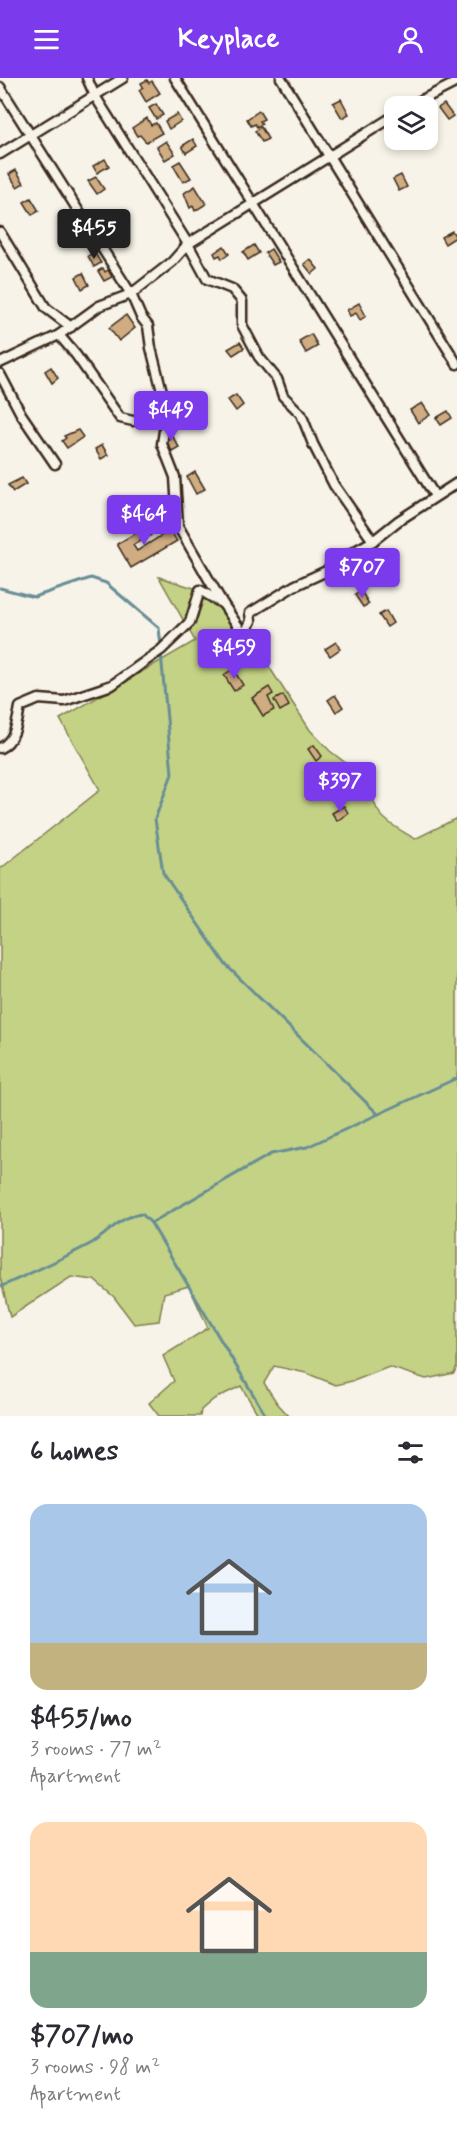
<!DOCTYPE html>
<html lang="en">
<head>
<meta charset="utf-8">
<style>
  :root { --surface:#fff; --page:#f2f2f3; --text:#2b2b33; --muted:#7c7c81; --accent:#7c3aed }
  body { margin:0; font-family:Mynerve,sans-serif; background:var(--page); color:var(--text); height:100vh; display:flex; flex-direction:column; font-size:22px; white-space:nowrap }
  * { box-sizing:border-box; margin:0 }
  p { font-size:20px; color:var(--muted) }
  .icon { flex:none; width:33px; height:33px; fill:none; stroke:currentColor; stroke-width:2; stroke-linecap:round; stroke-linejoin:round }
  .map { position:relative; height:1338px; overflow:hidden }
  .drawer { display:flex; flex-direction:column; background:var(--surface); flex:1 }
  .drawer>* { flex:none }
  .buttons { position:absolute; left:384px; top:18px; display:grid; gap:12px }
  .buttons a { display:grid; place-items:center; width:54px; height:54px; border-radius:12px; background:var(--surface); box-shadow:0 3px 9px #0003; font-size:30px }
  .price { position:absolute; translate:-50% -51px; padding:0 14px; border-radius:6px; background:var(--accent); color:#fff; font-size:20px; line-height:39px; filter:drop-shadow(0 2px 3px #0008) }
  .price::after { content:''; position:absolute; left:50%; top:36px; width:18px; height:14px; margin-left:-9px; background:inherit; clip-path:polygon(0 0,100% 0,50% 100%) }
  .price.current { background:#222; color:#fff }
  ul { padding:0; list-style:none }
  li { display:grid; align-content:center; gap:12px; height:318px; padding:0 30px }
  li span { display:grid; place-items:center; height:186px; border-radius:18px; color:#555 }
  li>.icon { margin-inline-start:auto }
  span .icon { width:108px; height:108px; fill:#fffc; stroke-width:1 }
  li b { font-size:26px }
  h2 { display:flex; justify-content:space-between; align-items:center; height:72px; padding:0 30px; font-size:26px }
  header { display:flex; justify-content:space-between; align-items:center; height:78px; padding:0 30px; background:var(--accent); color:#fff; font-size:27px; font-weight:800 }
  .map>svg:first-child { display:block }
</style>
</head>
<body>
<header><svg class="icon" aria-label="menu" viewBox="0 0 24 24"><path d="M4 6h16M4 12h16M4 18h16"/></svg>Keyplace<svg class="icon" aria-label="person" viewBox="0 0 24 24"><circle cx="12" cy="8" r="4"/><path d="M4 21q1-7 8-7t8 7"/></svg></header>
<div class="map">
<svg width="457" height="1338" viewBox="0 0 457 1338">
  <rect width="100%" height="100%" fill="#f7f3e8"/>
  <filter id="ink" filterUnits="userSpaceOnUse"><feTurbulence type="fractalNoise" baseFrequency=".0167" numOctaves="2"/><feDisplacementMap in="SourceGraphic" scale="12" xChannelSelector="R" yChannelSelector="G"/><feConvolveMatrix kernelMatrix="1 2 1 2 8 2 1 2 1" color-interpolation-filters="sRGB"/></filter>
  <g filter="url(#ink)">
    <path fill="#c4d285" stroke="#807e52" stroke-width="1.5" d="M159 499 200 512 223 526 266 584 310 652 330 673 372 705C371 739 389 745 415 761L457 740V1288L454 1295 426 1301 389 1289 356 1302 336 1307 306 1295 274 1288 264 1305 277 1325 289 1338H259L241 1308 214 1321 201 1332 200 1338H159L149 1325 174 1303 163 1278 208 1250 189 1208 164 1215 159 1243 134 1246 114 1219 94 1202 71 1199 10 1239 0 1199V791L100 712 60 641 195 563Z"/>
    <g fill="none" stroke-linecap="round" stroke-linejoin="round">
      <g stroke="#678e95" stroke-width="3">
        <polyline points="0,510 34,519 91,500 106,505 159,550 161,568"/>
        <polyline points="161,575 172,696 155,741 163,795 226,887 378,1036"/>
        <path d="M0 1209C31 1195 62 1181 92 1165 111 1154 119 1138 142 1136L151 1145"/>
        <polyline points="266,1338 151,1145 271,1076 307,1069 457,1000"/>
      </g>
    </g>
    <g fill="#cfac81" stroke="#3b2a1e" stroke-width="1.5">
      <polygon points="147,2 149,5 152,3 160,15 146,24 139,12 143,9 141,5"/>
      <polygon points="341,21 349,36 342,40 333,25"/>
      <polygon points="156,26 163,37 156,41 149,30"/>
      <polygon points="444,26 453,38 447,42 438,30"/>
      <polygon points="259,33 264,41 260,43 262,46 257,49 255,46 251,48 247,41"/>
      <polygon points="177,36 181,43 169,51 165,43"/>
      <polygon points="147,40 151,47 156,45 162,55 146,64 140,57 137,58 132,50"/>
      <polygon points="261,49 268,61 262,64 255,53"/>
      <polygon points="193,61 197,68 186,75 182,68"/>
      <polygon points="166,63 175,76 165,82 157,69"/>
      <polygon points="105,81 109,88 97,95 93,88"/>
      <polygon points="180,83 191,100 183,104 173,87"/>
      <polygon points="16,92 24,105 17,109 9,96"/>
      <polygon points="401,97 407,109 399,113 393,101"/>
      <polygon points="96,99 104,111 97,116 88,103"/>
      <polygon points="195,108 206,126 195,133 193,128 190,130 184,115"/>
      <polygon points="31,120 39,133 32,137 24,124"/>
      <polygon points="452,153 456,159 445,166 441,159"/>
      <polygon points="254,167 259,175 248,182 243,174"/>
      <polygon points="224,168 229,176 222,181 220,177 216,179 214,175"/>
      <polygon points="271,171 279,184 273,187 265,175"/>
      <polygon points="94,174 101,185 94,189 88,178"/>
      <polygon points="310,181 318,191 312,196 304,186"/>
      <polygon points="103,190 105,194 108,192 112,199 104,203 98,193"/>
      <polygon points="83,195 89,207 82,211 76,199"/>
      <polygon points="359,225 366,238 360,242 356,235 350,238 347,232"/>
      <polygon points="126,237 135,250 119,263 109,250"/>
      <polygon points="311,256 318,268 306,275 299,263"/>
      <polygon points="240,264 244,270 233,277 228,271"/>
      <polygon points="51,289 58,300 52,305 45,293"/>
      <polygon points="236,317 243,327 236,333 228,322"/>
      <polygon points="422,325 430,337 418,345 410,332"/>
      <polygon points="448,333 452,340 441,347 436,340"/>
      <polygon points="78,352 83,359 67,370 62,363 66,360 64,358"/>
      <polygon points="171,356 179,369 172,373 164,360"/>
      <polygon points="102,367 108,377 101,381 95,371"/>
      <polygon points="195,394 205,411 196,416 187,399"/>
      <polygon points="22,400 26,406 13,414 8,407"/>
      <polygon points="146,449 151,457 133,467 137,473 170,452 177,463 131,490 117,466"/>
      <polygon points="361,513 369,526 363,529 355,517"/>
      <polygon points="386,533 393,545 387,549 379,537"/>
      <polygon points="336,564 340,571 330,578 325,571"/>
      <polygon points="233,591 243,607 234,613 224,597"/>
      <polygon points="269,609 273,616 268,619 274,632 263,638 252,620"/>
      <polygon points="283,617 289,628 280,633 274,622"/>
      <polygon points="335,617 343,629 336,634 328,622"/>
      <polygon points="314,667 322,678 316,683 308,671"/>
      <polygon points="344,728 348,735 337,743 332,735"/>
    </g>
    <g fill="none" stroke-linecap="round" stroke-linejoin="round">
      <g stroke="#3b2a1e" stroke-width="13">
        <g id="street">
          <polyline points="87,0 95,18 188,166 207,201 232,211 242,223 242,247 259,279 277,301 283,318 301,336 313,366 334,407 373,463"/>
          <polyline points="175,0 435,418"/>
          <polyline points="281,0 457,286"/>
          <polyline points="0,9 131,216 141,239 148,248 151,270 167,333 162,366 175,399 178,448 223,526"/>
          <polyline points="410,28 457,4"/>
          <polyline points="0,76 123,0"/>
          <polyline points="0,154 46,230 71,249"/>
          <polyline points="59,257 76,277 120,340 133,343"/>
          <polyline points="0,285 59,257 99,228 131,216 172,184 188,166 394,38"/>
          <polyline points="0,296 21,336 55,386"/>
          <path d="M0 670C15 663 17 645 20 629L39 621 64 623 112 607 161 572 190 544 200 512 223 526 244 557 251 543 250 535 294 508 333 490 346 478 373 463 398 443 457 405"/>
        </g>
      </g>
      <use href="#street" stroke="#f7f3e8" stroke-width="8"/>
    </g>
  </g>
</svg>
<div class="buttons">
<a><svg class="icon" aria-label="layers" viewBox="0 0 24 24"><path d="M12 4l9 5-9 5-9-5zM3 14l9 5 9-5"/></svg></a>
</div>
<b class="price current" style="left:94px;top:182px">$455</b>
<b class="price" style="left:171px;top:364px">$449</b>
<b class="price" style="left:144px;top:468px">$464</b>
<b class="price" style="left:362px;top:521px">$707</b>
<b class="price" style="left:234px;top:602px">$459</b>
<b class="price" style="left:340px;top:735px">$397</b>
</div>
<section class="drawer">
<h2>6 homes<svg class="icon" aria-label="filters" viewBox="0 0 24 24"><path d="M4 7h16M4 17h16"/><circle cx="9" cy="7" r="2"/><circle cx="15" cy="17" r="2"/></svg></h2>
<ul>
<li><span style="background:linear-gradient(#a9c7e8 75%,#c2b280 0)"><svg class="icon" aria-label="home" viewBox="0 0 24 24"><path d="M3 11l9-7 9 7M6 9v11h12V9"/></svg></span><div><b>$455/mo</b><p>3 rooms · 77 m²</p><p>Apartment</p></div></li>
<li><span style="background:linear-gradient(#ffd9b3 70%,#7fa58c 0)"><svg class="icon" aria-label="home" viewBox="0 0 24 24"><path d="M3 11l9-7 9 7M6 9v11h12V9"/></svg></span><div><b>$707/mo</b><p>3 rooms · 98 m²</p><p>Apartment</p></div></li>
</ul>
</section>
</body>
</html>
